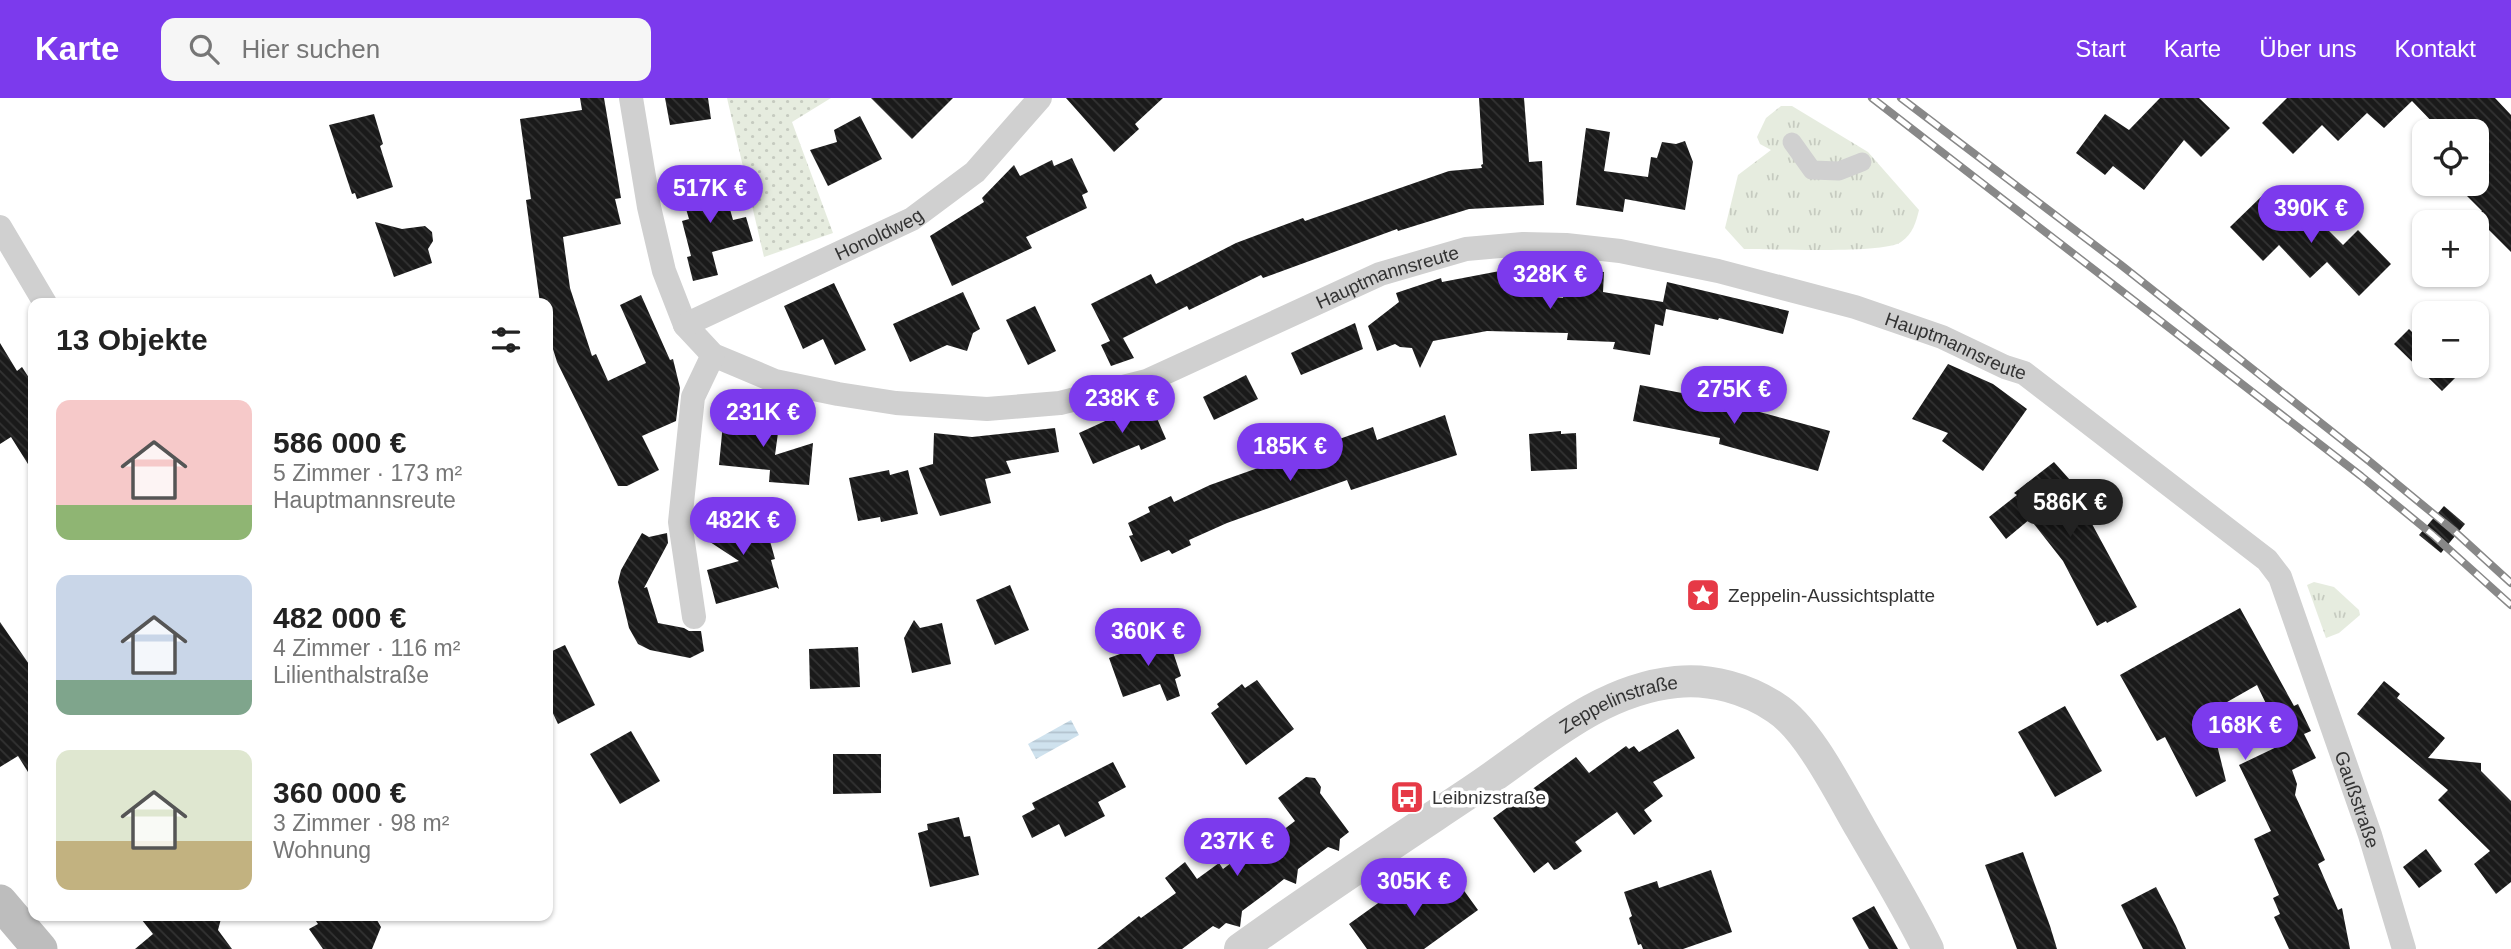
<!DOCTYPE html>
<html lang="de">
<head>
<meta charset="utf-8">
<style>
  :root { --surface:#fff; --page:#f6f6f6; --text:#222; --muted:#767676; --accent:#7c3aed }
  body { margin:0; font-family:Arial,sans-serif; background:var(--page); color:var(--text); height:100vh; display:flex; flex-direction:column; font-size:26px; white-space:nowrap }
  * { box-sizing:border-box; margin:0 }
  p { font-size:23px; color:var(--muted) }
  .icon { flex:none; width:38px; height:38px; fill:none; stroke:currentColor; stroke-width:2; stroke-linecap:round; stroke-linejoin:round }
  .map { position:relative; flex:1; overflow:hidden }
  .panel { position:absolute; left:28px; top:200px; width:525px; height:623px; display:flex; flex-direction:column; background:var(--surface); border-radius:14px; box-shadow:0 2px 5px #0004 }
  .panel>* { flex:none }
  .fabs { position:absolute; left:2412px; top:21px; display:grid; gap:14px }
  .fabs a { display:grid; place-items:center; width:77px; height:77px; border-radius:14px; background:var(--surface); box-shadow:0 2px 5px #0004; font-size:35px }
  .price { position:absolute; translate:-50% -60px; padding:0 16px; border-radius:24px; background:var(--accent); color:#fff; font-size:23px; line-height:46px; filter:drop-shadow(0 2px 4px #0008) }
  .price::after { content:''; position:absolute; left:50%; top:42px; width:21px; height:16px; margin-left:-10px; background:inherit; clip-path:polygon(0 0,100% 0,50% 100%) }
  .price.active { background:#222; color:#fff }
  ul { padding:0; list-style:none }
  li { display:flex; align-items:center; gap:21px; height:175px; padding:0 28px }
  li span { display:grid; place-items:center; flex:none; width:196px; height:140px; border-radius:14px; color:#555 }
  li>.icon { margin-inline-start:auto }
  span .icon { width:84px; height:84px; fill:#fffc; stroke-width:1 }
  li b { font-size:30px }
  h2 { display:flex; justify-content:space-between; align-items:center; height:84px; padding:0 28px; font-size:30px }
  header { display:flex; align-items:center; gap:42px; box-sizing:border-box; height:98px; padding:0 35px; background:var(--accent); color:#fff }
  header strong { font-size:33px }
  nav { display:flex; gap:38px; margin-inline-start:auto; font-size:24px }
  .search { width:490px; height:63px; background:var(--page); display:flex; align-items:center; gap:18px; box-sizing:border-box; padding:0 24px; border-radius:14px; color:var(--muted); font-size:26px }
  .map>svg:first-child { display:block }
</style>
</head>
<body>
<header>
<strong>Karte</strong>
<div class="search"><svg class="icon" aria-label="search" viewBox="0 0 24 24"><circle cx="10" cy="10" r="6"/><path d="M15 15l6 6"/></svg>Hier suchen</div>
<nav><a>Start</a><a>Karte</a><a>Über uns</a><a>Kontakt</a></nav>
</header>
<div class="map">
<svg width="2511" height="851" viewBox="0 0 2511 851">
  <defs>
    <pattern id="grass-tufts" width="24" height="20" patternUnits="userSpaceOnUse" patternTransform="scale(1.75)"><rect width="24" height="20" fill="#e6ecdf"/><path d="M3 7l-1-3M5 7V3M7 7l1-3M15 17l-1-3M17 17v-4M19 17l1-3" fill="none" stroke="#c6cbc0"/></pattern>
    <pattern id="garden-dots" width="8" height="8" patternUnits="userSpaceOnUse" patternTransform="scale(1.75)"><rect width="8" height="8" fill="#e6ecdf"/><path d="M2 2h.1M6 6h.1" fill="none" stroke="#c6cbc0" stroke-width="1.8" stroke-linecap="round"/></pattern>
    <pattern id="water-rules" width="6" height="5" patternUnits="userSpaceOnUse" patternTransform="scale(1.75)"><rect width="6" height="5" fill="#cfe2ee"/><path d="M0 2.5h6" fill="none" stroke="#b2c2cd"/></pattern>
    <pattern id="building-back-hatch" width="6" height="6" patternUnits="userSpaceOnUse" patternTransform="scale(1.75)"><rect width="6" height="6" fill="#1a1a1a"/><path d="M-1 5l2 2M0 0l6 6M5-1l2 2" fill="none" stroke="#333"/></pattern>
  </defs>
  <rect width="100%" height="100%" fill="#fff"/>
  <g fill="url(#grass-tufts)">
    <path d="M1781 8H1792L1868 54 1919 112C1916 124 1913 136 1901 144 1884 156 1772 151 1744 151L1725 130 1738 77 1771 52 1760 46 1757 39 1766 20Z"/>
    <polygon points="2314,484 2334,489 2359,512 2360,517 2339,535 2326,540 2307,487"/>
  </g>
  <polygon fill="url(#garden-dots)" points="727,0 831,0 792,24 833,135 764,159"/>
  <polygon fill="url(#water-rules)" points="1071,622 1079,637 1036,661 1028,646"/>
  <g fill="url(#building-back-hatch)">
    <polygon points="580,0 604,0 621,100 615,101 621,126 563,139 570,190 592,258 596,256 608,283 646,265 620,207 641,197 670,262 673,261 680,290 676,323 642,338 659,372 627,388 618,388 557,264 548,235 548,205 540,205 526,102 531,101 520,21 582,12"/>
    <polygon points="665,0 708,0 711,21 670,27"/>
    <polygon points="871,0 953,0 912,41"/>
    <polygon points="1066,0 1163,0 1135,26 1139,31 1114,54"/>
    <polygon points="1479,0 1524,0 1529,64 1542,63 1544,107 1469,111 1398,133 1397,131 1263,180 1261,177 1189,212 1187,208 1123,240 1134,260 1111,268 1101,247 1110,243 1091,206 1151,176 1156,186 1236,145 1303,120 1305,123 1449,73 1482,70 1481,67 1483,66"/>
    <polygon points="2160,0 2199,0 2230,30 2201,59 2184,42 2144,92 2113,68 2105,77 2076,55 2105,16 2129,32"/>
    <polygon points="2287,0 2495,0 2511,17 2511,154 2476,119 2482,113 2455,86 2476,86 2476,33 2441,33 2412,3 2384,30 2367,15 2338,43 2322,27 2293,56 2262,25"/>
    <polygon points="374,16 383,46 380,48 393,89 357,101 355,95 352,96 329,27"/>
    <polygon points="860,18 882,61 828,88 810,52 837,44 834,32"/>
    <polygon points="1586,30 1610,34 1604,73 1648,79 1651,59 1657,60 1662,44 1676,46 1685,43 1693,64 1685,112 1625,101 1623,114 1576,107"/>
    <polygon points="1072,60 1088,94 1082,97 1087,110 1026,139 1032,150 952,188 930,138 984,104 982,100 1014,67 1020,78 1052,62 1054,68"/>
    <polygon points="720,76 733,122 746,119 753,143 712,154 718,177 693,183 687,159 691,158 682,123 689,121 679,87"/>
    <polygon points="2263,97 2295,130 2311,115 2343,147 2358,132 2391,166 2359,198 2327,164 2310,180 2279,147 2263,163 2230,129"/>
    <polygon points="375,124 402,131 425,128 432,134 433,143 428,151 432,165 394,179"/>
    <polygon points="1505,169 1548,169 1550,199 1563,200 1567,170 1604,174 1603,194 1663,204 1667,184 1789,213 1783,236 1719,220 1718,222 1666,211 1663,228 1655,226 1650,257 1613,251 1615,244 1567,242 1568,235 1487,233 1433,243 1420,270 1412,250 1400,249 1395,246 1377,253 1368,228 1399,204 1396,195 1441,180 1442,184 1505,172"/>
    <polygon points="834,185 866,252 835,267 823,241 803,251 784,208"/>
    <polygon points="963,194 980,231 973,235 967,253 947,247 910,264 893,226"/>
    <polygon points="1035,208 1056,253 1028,267 1006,222"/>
    <polygon points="2424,224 2424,268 2445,268 2456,279 2442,293 2394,246 2409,231 2413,235"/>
    <polygon points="1355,225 1363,251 1301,277 1291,255"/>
    <polygon points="0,245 17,273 22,269 33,286 33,374 11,339 0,346"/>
    <polygon points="1948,266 1993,286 2027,311 1983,373 1942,343 1948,335 1912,321"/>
    <polygon points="1246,277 1258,301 1214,322 1203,299"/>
    <polygon points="1640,287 1708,300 1830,333 1818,373 1719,346 1720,340 1633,323"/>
    <polygon points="1152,309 1166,341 1141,352 1139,347 1093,366 1079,335 1114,319 1117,325"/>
    <polygon points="724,315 780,320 775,357 813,345 809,387 769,384 770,372 719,367"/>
    <polygon points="1445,317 1457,357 1351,392 1347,382 1227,425 1189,442 1191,447 1172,456 1169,452 1141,464 1129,438 1133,437 1128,425 1150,414 1148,409 1171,398 1174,404 1210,387 1373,329 1377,342"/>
    <polygon points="1055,330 1059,354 1006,363 1011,375 985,381 991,405 940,418 919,370 933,366 934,335 972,339"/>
    <polygon points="1561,333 1561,336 1576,335 1577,371 1531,373 1529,336"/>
    <polygon points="2054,364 2102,418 2092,426 2137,509 2107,525 2106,523 2097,528 2063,463 2030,421 2006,441 1989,419 2017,397 2014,395"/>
    <polygon points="889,372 890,377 908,372 918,416 881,424 880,419 858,423 849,380"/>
    <polygon points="2444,408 2465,426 2441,455 2419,437"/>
    <polygon points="761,411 775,461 771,462 779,491 776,489 716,506 707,472 739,463 710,444 712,424"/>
    <polygon points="642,435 649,439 667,435 668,445 644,490 647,489 658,525 684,530 689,533 701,533 704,553 690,560 650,552 638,546 629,530 618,484 621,472"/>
    <polygon points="1010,487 1029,532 995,547 976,502"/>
    <polygon points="2240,510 2294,608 2298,606 2311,633 2304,636 2316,660 2292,672 2297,686 2295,697 2325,762 2318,766 2338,812 2342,810 2350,851 2289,851 2274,819 2280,816 2273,800 2279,797 2254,741 2271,733 2239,667 2285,645 2257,587 2192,624 2216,643 2226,683 2196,699 2165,639 2157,643 2120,577"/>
    <polygon points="914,522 920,530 942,525 951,566 912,575 904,540"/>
    <polygon points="0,524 33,572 33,682 18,658 0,669"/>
    <polygon points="1161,535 1163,540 1168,539 1181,578 1175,581 1180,598 1167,603 1160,586 1123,599 1109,560 1142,548 1139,542"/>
    <polygon points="565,547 595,607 558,626 548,605 548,555"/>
    <polygon points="858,549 860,589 810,591 809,551"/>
    <polygon points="1257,582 1294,631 1246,667 1211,615 1219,609 1217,606 1242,586 1245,590"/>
    <polygon points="2384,583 2400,596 2397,600 2445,640 2428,660 2481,665 2481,673 2511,703 2511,784 2496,796 2474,766 2490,753 2438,702 2448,692 2357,616"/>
    <polygon points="2065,608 2102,673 2055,699 2018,634"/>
    <polygon points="1678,631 1695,660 1653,684 1663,698 1644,712 1652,723 1634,737 1617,714 1575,744 1582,753 1557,771 1554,772 1548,764 1534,775 1493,720 1576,659 1589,675 1626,648 1629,651 1634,648 1639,654"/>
    <polygon points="631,633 660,683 620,706 590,656"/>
    <polygon points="833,656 881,656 881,695 833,696"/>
    <polygon points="1113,664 1126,689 1098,704 1105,718 1065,739 1059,726 1032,740 1022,718 1035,711 1032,705"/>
    <polygon points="1306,679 1315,680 1321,689 1320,695 1349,734 1340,741 1339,753 1328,749 1298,771 1296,786 1284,781 1269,793 1242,813 1240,829 1226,825 1219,831 1213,828 1182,851 1097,851 1139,818 1141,820 1176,795 1165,780 1185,764 1197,781 1219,765 1223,771 1258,745 1261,749 1295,723 1278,700"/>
    <polygon points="959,719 964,739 970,738 979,777 930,789 918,735 928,732 927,726"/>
    <polygon points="2426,751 2442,773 2419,790 2403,769"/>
    <polygon points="2023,754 2050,828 2057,851 2017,851 1985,767"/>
    <polygon points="1711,772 1732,834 1683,851 1643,851 1641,846 1638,847 1629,820 1632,818 1624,794 1657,783 1659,790"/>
    <polygon points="1452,776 1478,812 1424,851 1367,851 1349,826 1395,793 1404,806 1408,803 1410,806"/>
    <polygon points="2156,789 2176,828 2186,851 2143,851 2121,807"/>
    <polygon points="1874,808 1898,851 1869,851 1852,820"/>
    <polygon points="138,817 222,817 218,832 232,851 135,851 153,836"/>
    <polygon points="312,817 374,817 381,829 372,851 323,851 309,831 318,826"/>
  </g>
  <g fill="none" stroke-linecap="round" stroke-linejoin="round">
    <polyline stroke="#d0d0d0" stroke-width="19" points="1792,44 1812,72 1839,73 1862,64"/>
    <g stroke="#d0d0d0" stroke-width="24">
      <path id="s1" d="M631 0 649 109 664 173 685 227 713 257 775 283 838 296 896 305 987 311 1060 305 1147 283 1380 176 1466 151 1523 146 1566 147 1620 153 1718 173 1855 209 1942 239 2005 269 2024 275 2267 462 2280 479 2370 737 2404 851"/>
      <polyline points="0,129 45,205"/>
      <path id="s2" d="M685 227 912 121 975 74 1040 0"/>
      <polyline points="694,519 680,424 693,299 713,257"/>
    </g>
    <path stroke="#d0d0d0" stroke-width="32" id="s3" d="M1240 851C1316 796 1394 745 1472 693 1536 651 1596 592 1676 584 1710 580 1748 591 1776 610 1809 631 1841 697 1861 731 1884 771 1908 810 1928 851"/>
    <polyline stroke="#bdbdbd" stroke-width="35" points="0,804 40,851"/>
    <g stroke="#888" stroke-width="8">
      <g id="rail">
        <polyline points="1872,0 2361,378 2433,437 2511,507"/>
        <polyline points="1901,0 2121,167 2369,363 2453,432 2511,485"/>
      </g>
    </g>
    <use href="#rail" stroke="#fff" stroke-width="5" stroke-dasharray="16" stroke-linecap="butt"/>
  </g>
  <defs>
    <g id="sight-square" transform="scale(1.75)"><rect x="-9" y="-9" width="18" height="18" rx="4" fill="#e63946" stroke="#fff"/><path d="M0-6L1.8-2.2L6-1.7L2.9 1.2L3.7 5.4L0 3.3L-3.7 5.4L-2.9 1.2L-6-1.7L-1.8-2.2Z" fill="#fff"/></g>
    <g id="bus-square" transform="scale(1.75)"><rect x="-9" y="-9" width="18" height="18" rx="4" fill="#e63946" stroke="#fff"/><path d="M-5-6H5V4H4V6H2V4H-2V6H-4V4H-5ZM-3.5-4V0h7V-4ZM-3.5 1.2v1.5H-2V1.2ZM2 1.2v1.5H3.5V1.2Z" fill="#fff"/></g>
  </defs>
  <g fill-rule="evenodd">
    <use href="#sight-square" x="1703" y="497"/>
    <use href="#bus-square" x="1407" y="699"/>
  </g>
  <g text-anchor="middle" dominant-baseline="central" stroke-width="7" stroke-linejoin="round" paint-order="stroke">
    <g font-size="19" fill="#333" stroke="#fff">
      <text stroke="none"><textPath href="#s2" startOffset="214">Honoldweg</textPath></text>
      <text stroke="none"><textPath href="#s1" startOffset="982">Hauptmannsreute</textPath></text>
      <text stroke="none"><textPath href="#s1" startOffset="1570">Hauptmannsreute</textPath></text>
      <text stroke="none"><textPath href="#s3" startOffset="453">Zeppelinstraße</textPath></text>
      <text stroke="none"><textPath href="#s1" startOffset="2207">Gaußstraße</textPath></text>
    </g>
    <g font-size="19" fill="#333" stroke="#fff" text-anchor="start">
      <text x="1728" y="497">Zeppelin-Aussichtsplatte</text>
      <text x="1432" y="699">Leibnizstraße</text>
    </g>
  </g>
</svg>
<div class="fabs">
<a><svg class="icon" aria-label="locate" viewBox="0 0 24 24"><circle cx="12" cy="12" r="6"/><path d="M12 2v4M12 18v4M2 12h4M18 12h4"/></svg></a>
<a>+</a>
<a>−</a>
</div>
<b class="price" style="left:710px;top:127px">517K €</b>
<b class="price" style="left:2311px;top:147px">390K €</b>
<b class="price" style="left:1550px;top:213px">328K €</b>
<b class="price" style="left:1734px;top:328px">275K €</b>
<b class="price" style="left:1122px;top:337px">238K €</b>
<b class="price" style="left:763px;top:351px">231K €</b>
<b class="price" style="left:1290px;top:385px">185K €</b>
<b class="price active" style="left:2070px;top:441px">586K €</b>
<b class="price" style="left:743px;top:459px">482K €</b>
<b class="price" style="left:1148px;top:570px">360K €</b>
<b class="price" style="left:2245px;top:664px">168K €</b>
<b class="price" style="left:1237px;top:780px">237K €</b>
<b class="price" style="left:1414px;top:820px">305K €</b>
<section class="panel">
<h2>13 Objekte<svg class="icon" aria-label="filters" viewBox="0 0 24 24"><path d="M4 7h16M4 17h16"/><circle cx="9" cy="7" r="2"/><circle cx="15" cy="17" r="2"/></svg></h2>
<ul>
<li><span style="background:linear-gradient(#f6c9c9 75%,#8fb573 0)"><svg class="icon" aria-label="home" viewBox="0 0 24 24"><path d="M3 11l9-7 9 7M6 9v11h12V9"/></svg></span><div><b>586 000 €</b><p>5 Zimmer · 173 m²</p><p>Hauptmannsreute</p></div></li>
<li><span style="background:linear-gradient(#c9d6e8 75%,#7fa58c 0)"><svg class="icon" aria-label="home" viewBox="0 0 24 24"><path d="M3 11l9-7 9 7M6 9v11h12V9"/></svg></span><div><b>482 000 €</b><p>4 Zimmer · 116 m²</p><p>Lilienthalstraße</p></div></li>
<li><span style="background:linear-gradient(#dfe7d0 65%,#c2b280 0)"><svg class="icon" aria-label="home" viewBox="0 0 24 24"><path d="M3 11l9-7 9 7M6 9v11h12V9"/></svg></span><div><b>360 000 €</b><p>3 Zimmer · 98 m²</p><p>Wohnung</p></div></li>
</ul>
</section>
</div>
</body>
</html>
